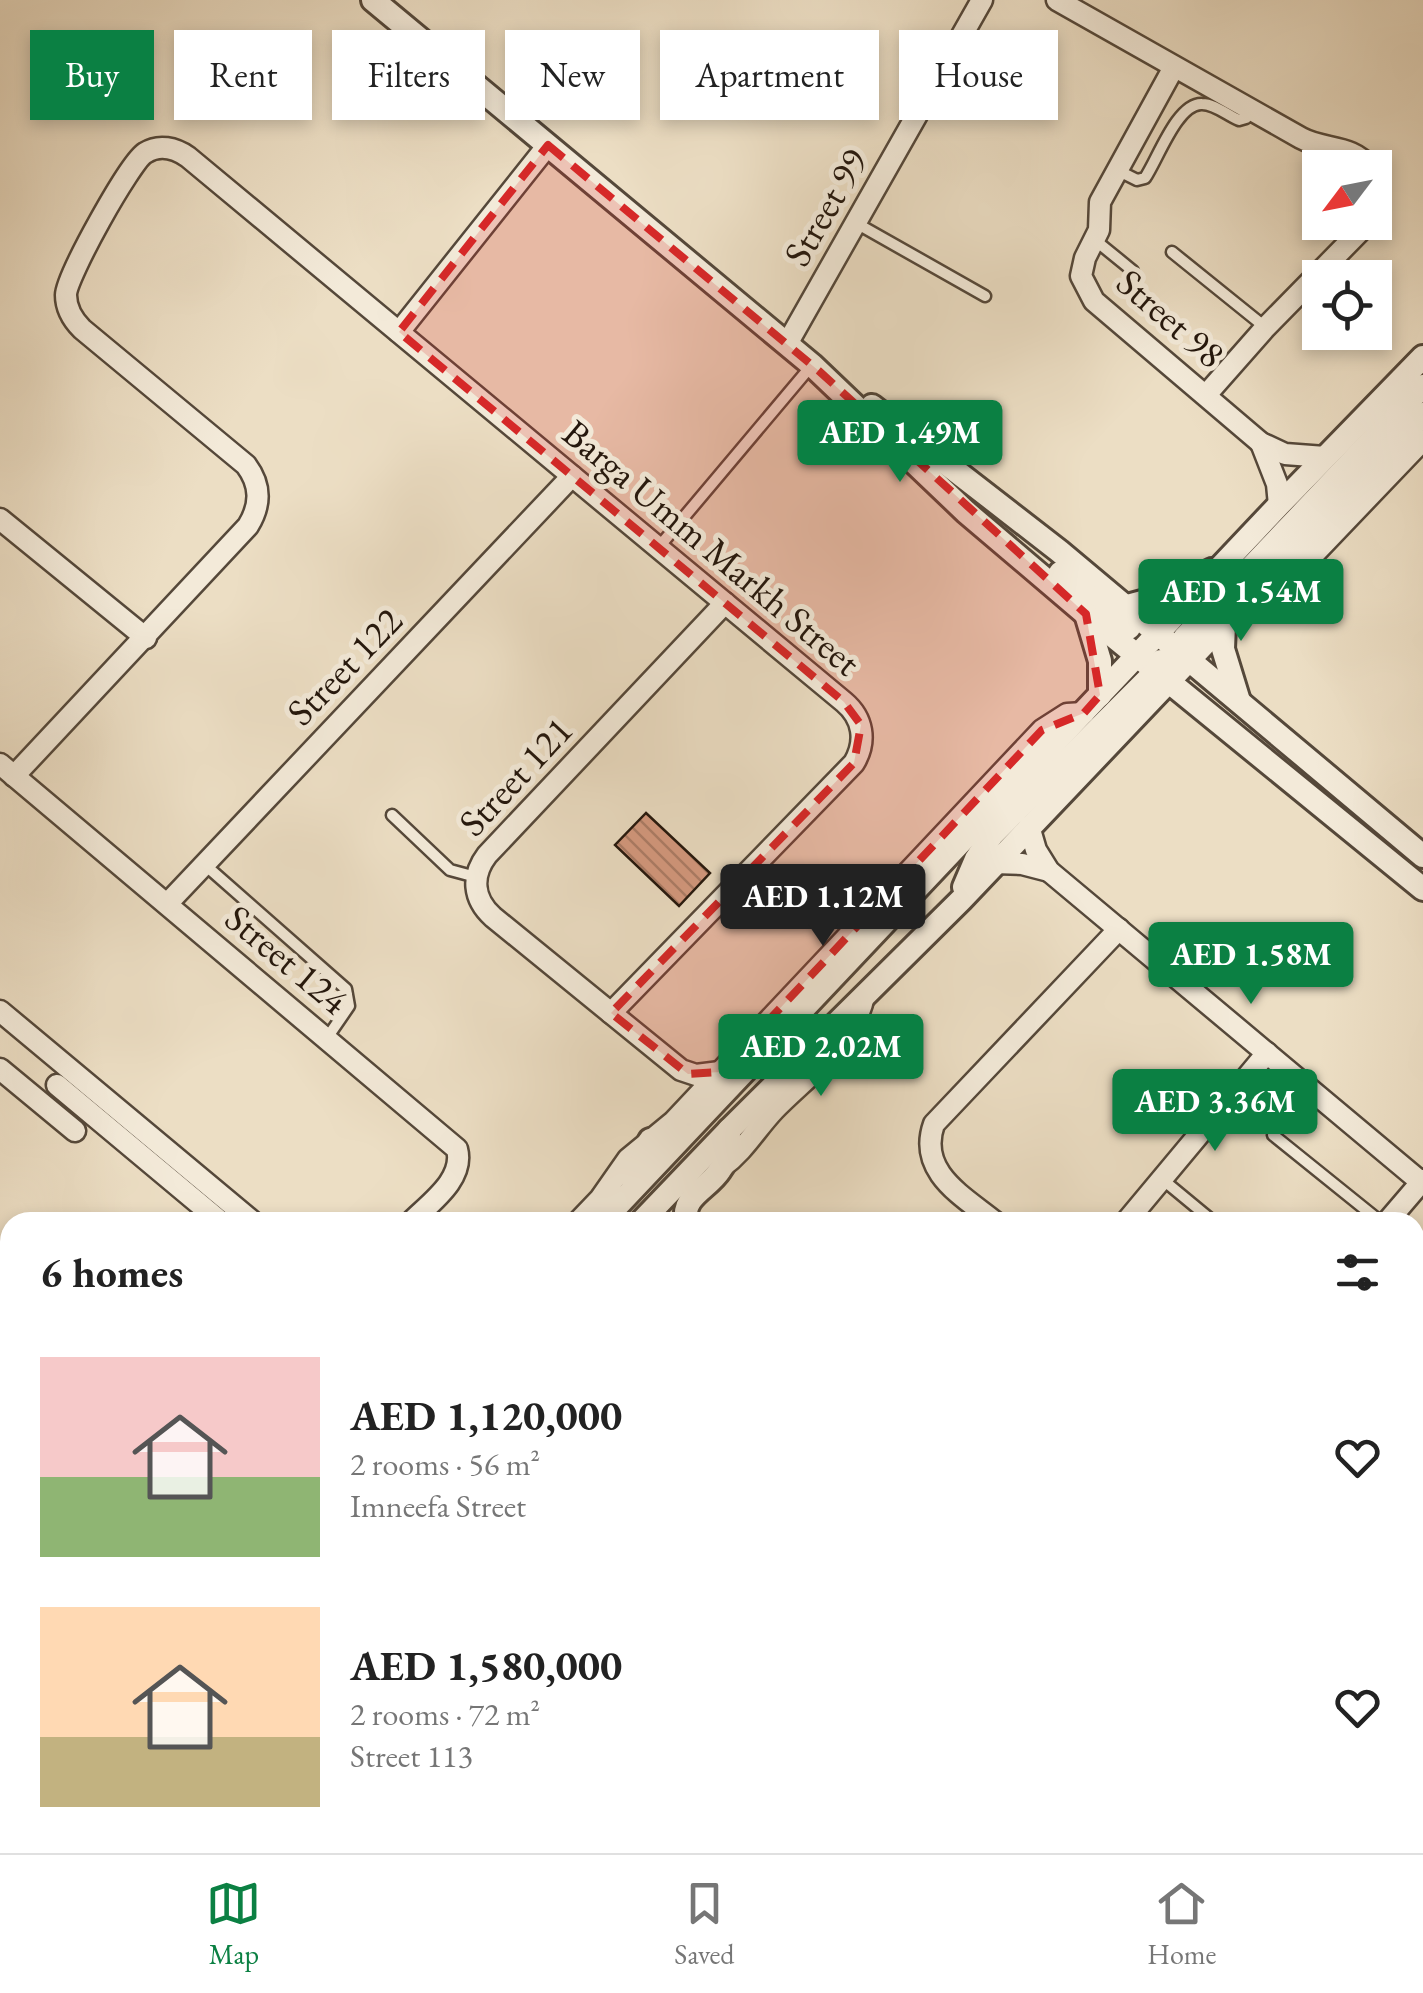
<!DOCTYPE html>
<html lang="en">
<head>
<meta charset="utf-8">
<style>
  :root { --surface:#fff; --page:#f6f6f6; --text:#222; --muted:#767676; --line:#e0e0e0; --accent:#0b8043 }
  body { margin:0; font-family:"EB Garamond",serif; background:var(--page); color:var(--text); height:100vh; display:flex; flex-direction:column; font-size:38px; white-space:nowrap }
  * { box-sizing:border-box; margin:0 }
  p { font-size:32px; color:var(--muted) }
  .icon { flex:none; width:55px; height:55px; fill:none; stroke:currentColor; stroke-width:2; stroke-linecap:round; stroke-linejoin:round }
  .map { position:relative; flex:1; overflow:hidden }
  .drawer { position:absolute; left:0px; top:1212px; width:1425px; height:642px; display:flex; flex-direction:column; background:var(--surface); border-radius:30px 30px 0 0; box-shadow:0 5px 15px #0003 }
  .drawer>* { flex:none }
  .guide { position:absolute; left:30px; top:30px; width:1365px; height:90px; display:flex; gap:20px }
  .needle { width:65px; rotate:238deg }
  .fabs { position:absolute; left:1302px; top:150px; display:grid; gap:20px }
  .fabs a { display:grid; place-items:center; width:90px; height:90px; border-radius:0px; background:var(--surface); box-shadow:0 5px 15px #0003; font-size:50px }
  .price { position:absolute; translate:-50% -85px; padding:0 22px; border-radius:10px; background:var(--accent); color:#fff; font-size:32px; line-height:65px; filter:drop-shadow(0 2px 5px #0008) }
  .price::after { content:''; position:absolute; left:50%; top:60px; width:30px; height:22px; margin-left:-15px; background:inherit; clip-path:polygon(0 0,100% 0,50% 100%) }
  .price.current { background:#222; color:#fff }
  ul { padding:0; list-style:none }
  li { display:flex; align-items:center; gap:30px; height:250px; padding:0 40px }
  li span { display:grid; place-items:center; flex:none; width:280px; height:200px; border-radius:0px; color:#555 }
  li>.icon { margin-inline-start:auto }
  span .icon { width:120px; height:120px; fill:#fffc; stroke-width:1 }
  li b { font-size:42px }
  h2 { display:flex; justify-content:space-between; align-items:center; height:120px; padding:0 40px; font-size:42px }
  .chip { padding:0 35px; border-radius:0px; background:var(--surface); box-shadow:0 5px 15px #0003; font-size:35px; line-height:90px }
  .chip.current { background:var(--accent); color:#fff }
  .tabs { display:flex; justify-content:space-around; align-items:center; height:140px; border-top:2px solid var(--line); background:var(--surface); font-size:28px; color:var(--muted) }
  .tabs a { display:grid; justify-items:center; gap:5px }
  .tabs .current { color:var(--accent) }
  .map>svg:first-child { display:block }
</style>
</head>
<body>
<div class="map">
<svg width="1423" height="1853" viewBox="0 0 1423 1853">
  <defs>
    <pattern id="building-back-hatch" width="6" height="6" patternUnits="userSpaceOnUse" patternTransform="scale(2.5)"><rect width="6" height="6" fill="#d69a80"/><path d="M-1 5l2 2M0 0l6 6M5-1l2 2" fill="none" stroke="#ad7d67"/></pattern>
  </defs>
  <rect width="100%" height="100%" fill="#ecdec4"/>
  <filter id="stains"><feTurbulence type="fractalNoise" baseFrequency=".002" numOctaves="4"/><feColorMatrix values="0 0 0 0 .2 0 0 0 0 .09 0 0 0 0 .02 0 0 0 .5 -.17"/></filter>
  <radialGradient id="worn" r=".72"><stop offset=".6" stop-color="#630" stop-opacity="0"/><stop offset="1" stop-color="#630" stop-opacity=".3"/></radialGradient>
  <polygon fill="url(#building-back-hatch)" stroke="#23160c" stroke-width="2.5" points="646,813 710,873 679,906 615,845"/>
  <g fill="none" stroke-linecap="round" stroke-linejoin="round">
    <g stroke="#55483a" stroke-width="15">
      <g id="service">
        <path d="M1117 170 1137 180 1145 178C1158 159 1177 103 1202 104 1215 104 1227 115 1239 120L1246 118 1251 111"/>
        <polyline points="856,223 985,296"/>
        <polyline points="1095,240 1133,271"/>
        <polyline points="1172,252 1265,327"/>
        <polyline points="658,548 812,365"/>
        <polyline points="392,815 450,870 476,877"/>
        <polyline points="204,864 346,989 349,1006 327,1038"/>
        <polyline points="1273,1135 1381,1222"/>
        <polyline points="1162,1179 1214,1222"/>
        <polyline points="1415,1575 1423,1582"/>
        <path d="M1020 1845C1031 1853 1039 1853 1050 1845"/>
        <polyline points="1171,1853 1178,1845"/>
      </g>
    </g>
    <g stroke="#55483a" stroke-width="25">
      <g id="minor">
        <path d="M1057 0 1301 138C1325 151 1352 144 1370 168"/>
        <polyline points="1174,67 1100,202 1099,230 1085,258 1081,276 1094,301 1261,443 1285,454 1325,457"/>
        <polyline points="1375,176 1379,191 1375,211"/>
        <polyline points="399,332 548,145"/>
        <polyline points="787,344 982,0"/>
        <polyline points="1206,395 1265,328 1369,222"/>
        <polyline points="1261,443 1277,484 1279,505"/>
        <polyline points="0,519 146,638"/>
        <polyline points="1253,592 1278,588 1291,578 1423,440"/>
        <path d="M0 764 457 1149C465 1179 430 1203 411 1222"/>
        <path d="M14 776 248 526C261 505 261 485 246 465L82 329C73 320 66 309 66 295 66 277 130 162 145 153 159 144 175 148 188 157L844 702C863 718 867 741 854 763L611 1013"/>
        <polyline points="1029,826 1036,850 1049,871 1421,1182"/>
        <polyline points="994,863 1022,864 1049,871"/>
        <polyline points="167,904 572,476"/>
        <polyline points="0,1011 253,1222"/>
        <polyline points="0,1069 75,1131"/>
        <path d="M720 1072 696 1075 681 1070 493 917C473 899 471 876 487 855L725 603"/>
        <polyline points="57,1085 221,1222"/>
        <path d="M722 1167C744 1151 756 1129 774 1110 807 1076 854 1045 864 996"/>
        <polyline points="578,1222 600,1199 628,1159 673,1122 1042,730 1067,714 1084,713"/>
        <path d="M995 1222C963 1196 917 1172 934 1124L1119 929"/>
        <polyline points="1126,1222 1267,1053"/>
        <polyline points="1387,1222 1423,1180"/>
        <polyline points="0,1336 10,1344"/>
        <polyline points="1415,1508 1423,1499"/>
        <polyline points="0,1607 10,1608"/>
        <polyline points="0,1824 10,1813"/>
        <polyline points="1415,1830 1423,1821"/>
        <polyline points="161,1845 170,1853"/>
        <polyline points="464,1845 476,1853"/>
        <polyline points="1095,1845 1104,1853"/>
        <polyline points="803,1853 810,1845"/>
      </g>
    </g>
    <g stroke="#55483a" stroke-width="28">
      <g id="tertiary">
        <polyline points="373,0 812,365 966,512 1086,614 1423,889"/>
        <polyline points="872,406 1059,551 1423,856"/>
        <polyline points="1060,573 1129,628"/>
        <polyline points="1127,606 1153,599 1212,570"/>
        <polyline points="1086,614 1100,661 1100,695"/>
        <polyline points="1224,624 1223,649 1239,701"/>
        <polyline points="1170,657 1185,637 1423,386"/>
        <polyline points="964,887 976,859 992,835 1156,671 1161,661"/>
        <polyline points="633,1183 650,1140"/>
        <polyline points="602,1222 1279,505 1423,357"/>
        <polyline points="641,1222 729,1130 961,900 1423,414"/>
        <path d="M686 1222C682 1195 707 1190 720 1170 729 1158 729 1145 729 1130"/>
        <polyline points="1415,1839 1423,1846"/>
        <polyline points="0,1853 10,1842"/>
        <polyline points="37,1853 46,1845"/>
      </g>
    </g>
    <use href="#service" stroke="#f3ead9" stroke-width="10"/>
    <use href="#minor" stroke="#f3ead9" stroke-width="20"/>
    <use href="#tertiary" stroke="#f3ead9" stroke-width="22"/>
  </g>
  <path fill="#d62828" fill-opacity="0.2" stroke="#d62828" stroke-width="8" stroke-dasharray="20 12" stroke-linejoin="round" d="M548 145 819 371 1086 614 1100 695 1084 713 1042 730 720 1072 688 1074 611 1013 854 763 861 725 844 702 399 332Z"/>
  <g text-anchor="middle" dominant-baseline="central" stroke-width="10" stroke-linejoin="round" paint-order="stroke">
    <g font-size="38" fill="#23160c" stroke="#f3ead9">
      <text transform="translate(825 207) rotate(-60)">Street 99</text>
      <text transform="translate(1171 318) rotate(41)">Street 98</text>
      <text transform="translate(712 547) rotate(40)">Barga Umm Markh Street</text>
      <text transform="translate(344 666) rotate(-46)">Street 122</text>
      <text transform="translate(515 776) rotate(-47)">Street 121</text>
      <text transform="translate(287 959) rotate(40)">Street 124</text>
    </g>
  </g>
  <rect width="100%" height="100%" filter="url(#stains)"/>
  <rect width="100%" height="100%" fill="url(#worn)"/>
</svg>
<div class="fabs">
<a><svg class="needle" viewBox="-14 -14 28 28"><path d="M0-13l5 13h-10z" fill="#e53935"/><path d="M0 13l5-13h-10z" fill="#767676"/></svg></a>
<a><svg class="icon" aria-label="locate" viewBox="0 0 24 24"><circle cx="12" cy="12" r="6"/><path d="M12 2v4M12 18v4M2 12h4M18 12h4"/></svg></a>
</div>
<b class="price" style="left:900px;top:485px">AED 1.49M</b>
<b class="price" style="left:1241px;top:644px">AED 1.54M</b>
<b class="price current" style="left:823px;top:949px">AED 1.12M</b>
<b class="price" style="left:1251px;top:1007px">AED 1.58M</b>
<b class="price" style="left:821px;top:1099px">AED 2.02M</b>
<b class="price" style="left:1215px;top:1154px">AED 3.36M</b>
<div class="guide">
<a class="chip current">Buy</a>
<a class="chip">Rent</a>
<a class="chip">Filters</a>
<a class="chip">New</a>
<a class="chip">Apartment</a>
<a class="chip">House</a>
</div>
<section class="drawer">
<h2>6 homes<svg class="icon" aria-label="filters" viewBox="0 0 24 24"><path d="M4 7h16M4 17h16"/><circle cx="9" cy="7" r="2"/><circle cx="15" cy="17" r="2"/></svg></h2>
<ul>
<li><span style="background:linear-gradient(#f6c9c9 60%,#8fb573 0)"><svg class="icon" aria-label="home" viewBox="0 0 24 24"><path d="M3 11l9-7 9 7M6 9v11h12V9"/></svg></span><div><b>AED 1,120,000</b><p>2 rooms · 56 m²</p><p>Imneefa Street</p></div><svg class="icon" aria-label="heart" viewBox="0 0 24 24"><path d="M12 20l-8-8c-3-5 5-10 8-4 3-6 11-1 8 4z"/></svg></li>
<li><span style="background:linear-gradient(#ffd9b3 65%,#c2b280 0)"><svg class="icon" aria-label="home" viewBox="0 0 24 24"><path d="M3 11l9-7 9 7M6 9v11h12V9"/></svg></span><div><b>AED 1,580,000</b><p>2 rooms · 72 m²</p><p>Street 113</p></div><svg class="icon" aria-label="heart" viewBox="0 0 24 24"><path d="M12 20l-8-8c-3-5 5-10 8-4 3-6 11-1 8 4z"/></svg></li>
</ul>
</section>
</div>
<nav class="tabs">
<a class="current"><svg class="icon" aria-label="map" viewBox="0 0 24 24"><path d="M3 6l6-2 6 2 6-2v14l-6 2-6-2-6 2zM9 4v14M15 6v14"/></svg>Map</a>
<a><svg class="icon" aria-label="saved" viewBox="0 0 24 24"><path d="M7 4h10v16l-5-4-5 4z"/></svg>Saved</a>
<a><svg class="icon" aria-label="home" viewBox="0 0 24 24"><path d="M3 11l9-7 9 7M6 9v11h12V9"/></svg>Home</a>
</nav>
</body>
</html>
